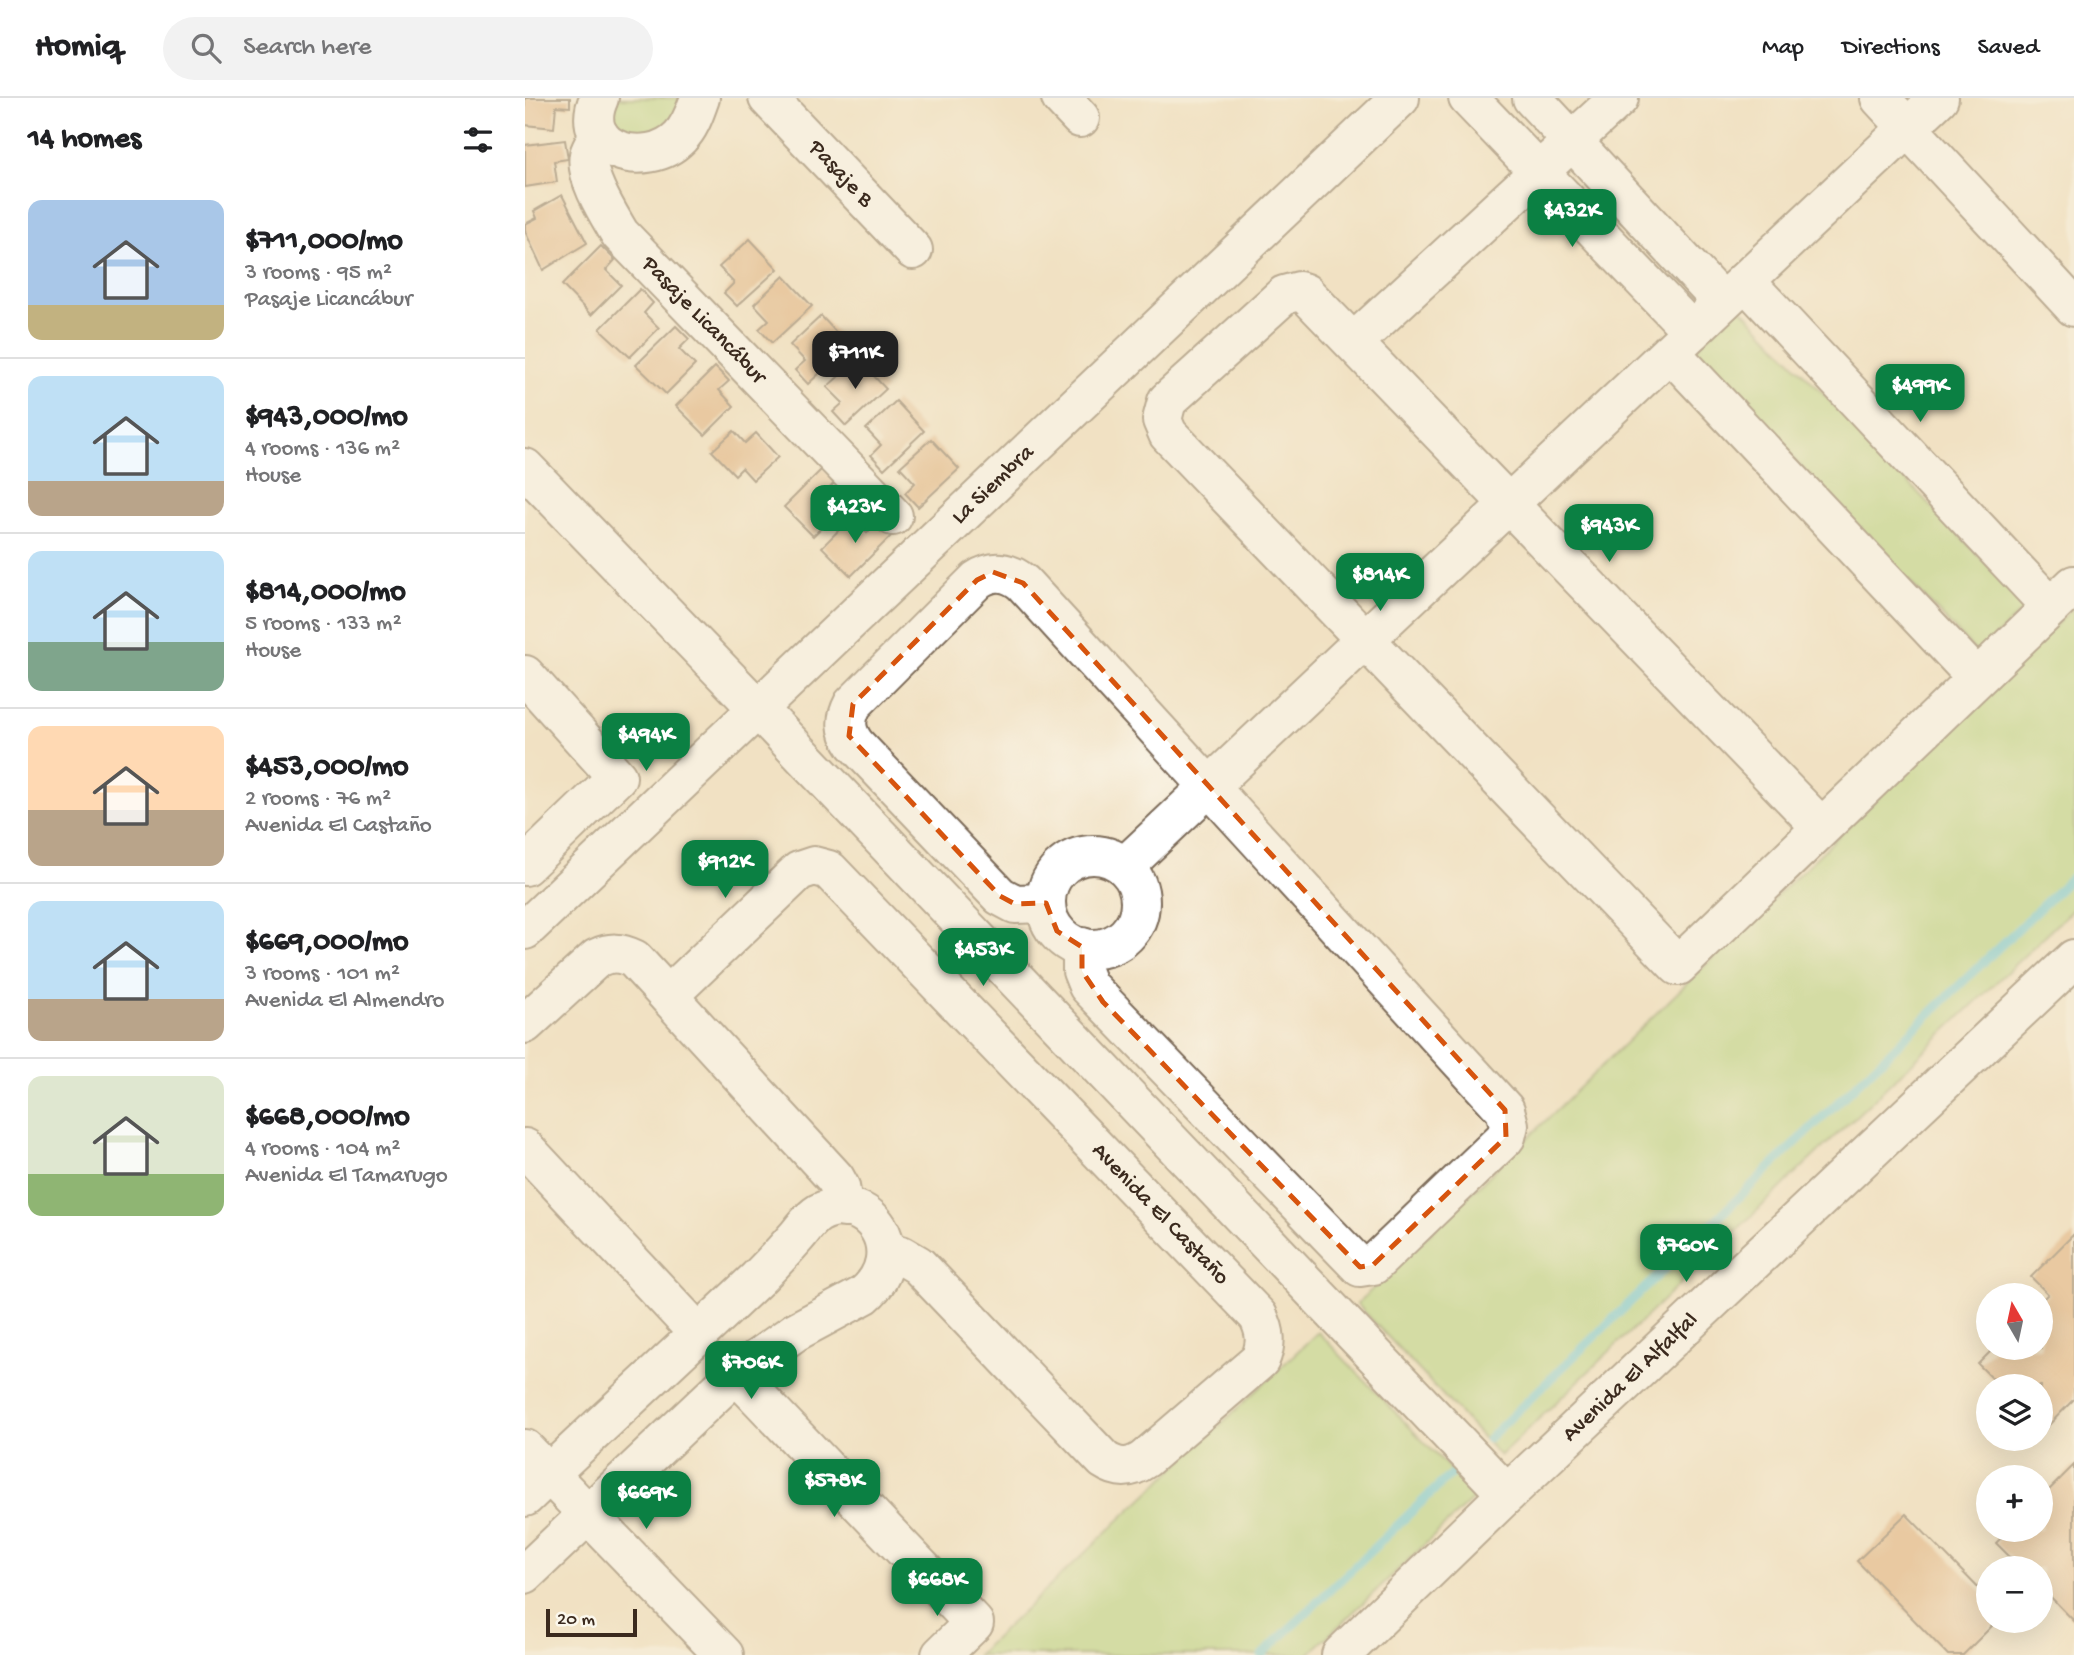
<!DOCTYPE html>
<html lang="en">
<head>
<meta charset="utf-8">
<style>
  :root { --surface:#fff; --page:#f2f2f2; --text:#202124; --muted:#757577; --line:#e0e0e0; --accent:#0b8043 }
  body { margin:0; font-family:"Gochi Hand",sans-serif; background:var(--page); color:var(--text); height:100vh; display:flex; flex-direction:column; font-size:26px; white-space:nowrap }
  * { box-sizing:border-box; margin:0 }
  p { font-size:23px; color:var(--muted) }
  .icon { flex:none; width:38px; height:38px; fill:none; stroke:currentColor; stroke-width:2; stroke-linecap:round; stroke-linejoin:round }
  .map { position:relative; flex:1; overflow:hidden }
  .details { display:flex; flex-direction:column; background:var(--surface); width:525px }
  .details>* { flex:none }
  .needle { width:46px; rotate:351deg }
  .controls { position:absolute; left:1451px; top:1185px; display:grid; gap:14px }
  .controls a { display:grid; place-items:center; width:77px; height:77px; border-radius:50%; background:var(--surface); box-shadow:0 7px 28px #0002; font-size:35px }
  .scale { position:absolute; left:21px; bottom:18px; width:91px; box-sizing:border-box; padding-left:7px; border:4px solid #3b2a1e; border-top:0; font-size:19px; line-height:24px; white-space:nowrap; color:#3b2a1e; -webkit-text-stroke:5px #fbf7ec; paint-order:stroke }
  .price { position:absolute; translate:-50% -60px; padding:0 16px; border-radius:14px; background:var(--accent); color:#fff; font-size:23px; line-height:46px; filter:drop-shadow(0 2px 4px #0008) }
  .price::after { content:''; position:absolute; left:50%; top:42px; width:21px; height:16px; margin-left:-10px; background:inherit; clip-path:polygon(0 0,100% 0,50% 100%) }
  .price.current { background:#222; color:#fff }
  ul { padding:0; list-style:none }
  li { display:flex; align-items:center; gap:21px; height:175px; padding:0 28px }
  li+li { border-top:2px solid var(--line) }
  li span { display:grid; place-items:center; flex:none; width:196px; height:140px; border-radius:14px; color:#555 }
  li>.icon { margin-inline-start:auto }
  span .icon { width:84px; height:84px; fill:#fffc; stroke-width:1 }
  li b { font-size:30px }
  h2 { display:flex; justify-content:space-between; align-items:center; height:84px; padding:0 28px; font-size:30px }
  header { display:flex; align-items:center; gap:42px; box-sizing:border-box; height:98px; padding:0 35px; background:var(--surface); border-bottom:2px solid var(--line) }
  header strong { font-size:33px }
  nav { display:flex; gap:38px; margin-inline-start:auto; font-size:24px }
  .search { width:490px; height:63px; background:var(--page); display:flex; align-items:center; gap:18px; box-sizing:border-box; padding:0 24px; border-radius:38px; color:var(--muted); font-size:26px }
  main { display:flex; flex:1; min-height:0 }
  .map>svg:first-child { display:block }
</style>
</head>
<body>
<header>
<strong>Homiq</strong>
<div class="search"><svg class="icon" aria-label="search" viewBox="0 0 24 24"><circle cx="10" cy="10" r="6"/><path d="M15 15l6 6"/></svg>Search here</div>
<nav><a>Map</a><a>Directions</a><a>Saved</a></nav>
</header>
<main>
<section class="details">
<h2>14 homes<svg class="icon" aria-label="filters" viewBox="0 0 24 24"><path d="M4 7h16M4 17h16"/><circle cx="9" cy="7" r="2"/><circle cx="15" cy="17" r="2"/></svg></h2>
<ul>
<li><span style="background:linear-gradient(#a9c7e8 75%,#c2b280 0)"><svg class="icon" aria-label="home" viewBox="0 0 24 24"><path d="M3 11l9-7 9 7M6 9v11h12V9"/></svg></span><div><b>$711,000/mo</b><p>3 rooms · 95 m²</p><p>Pasaje Licancábur</p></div></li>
<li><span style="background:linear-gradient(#bfe0f5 75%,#b9a48a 0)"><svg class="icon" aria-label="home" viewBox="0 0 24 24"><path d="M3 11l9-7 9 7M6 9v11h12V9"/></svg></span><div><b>$943,000/mo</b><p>4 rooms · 136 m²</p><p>House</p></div></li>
<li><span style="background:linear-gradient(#bfe0f5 65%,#7fa58c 0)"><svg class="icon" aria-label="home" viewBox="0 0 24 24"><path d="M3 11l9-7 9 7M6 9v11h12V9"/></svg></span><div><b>$814,000/mo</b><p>5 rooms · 133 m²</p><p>House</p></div></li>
<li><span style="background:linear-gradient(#ffd9b3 60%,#b9a48a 0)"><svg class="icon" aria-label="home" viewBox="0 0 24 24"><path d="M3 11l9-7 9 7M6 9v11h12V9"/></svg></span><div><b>$453,000/mo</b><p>2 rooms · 76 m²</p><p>Avenida El Castaño</p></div></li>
<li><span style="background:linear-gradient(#bfe0f5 70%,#b9a48a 0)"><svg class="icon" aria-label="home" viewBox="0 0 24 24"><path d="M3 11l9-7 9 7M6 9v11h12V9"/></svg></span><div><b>$669,000/mo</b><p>3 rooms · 101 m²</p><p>Avenida El Almendro</p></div></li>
<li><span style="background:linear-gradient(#dfe7d0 70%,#8fb573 0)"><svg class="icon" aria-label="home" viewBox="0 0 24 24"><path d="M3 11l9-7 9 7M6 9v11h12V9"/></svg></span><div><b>$668,000/mo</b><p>4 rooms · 104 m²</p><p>Avenida El Tamarugo</p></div></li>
</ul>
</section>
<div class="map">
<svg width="1549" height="1557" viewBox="0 0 1549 1557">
  <rect width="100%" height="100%" fill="#fbf7ec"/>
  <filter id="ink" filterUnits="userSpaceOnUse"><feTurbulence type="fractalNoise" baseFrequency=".0143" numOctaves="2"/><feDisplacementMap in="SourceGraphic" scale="14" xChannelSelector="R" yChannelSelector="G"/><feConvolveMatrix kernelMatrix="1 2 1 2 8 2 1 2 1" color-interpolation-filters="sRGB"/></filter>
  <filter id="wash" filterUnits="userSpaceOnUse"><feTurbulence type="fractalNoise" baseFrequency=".00686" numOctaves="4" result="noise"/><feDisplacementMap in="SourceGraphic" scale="28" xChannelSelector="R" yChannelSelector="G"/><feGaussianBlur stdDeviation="1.57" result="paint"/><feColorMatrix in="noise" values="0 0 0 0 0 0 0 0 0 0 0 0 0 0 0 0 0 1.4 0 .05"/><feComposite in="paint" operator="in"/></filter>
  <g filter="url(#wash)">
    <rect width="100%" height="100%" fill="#f1e1c3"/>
    <g fill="#b1d57e" stroke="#76804e" stroke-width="2">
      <polygon points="81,0 166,0 142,40 93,45"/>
      <polygon points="1214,208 1502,508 1453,556 1167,254"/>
      <polygon points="1549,509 1549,810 975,1358 832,1206"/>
      <polygon points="793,1234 951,1398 783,1557 452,1557"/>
    </g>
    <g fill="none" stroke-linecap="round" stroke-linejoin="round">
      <g stroke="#60c9db" stroke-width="9">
        <polyline points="963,1341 1549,777"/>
        <polyline points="737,1557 927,1375"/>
      </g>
    </g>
    <g id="blocks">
      <g fill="#dfab78">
        <polygon points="0,0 45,0 45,9 31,8 29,30 0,27"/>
        <polygon points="40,42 43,61 29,63 32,84 0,89 0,47"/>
        <polygon points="37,97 62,145 18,172 0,133 0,126 12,120 9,113"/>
        <polygon points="225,141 253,171 212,208 199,195 209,185 194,169"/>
        <polygon points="76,148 90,162 81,172 96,187 66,217 37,187"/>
        <polygon points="259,178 287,208 247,245 234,231 244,222 229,206"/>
        <polygon points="115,191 128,205 119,215 134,230 105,259 75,231"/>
        <polygon points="296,218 324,248 283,286 270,272 280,263 265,247"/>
        <polygon points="151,228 164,241 154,251 170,267 141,296 111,267"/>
        <polygon points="333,261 361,291 321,328 308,314 318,305 302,289"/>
        <polygon points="190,269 204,283 194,292 209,308 180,337 151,308"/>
        <polygon points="371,303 399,333 359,371 346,357 356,347 341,331"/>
        <polygon points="209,333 220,345 231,335 253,359 228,382 217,370 210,377 187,353"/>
        <polygon points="406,341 434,371 393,409 380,395 390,385 375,369"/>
        <polygon points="298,370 311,383 302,393 317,409 288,438 259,409"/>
        <polygon points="327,419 342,435 352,425 366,438 326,478 297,449"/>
        <polygon points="1549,1136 1549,1301 1519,1332 1516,1328 1516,1288 1475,1288 1453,1266 1469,1250 1516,1250 1516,1203 1523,1196 1506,1179"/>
        <polygon points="1549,1367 1549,1523 1516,1489 1516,1470 1496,1470 1471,1445 1484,1432 1516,1432 1516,1400"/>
        <polygon points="1381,1416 1463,1500 1463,1522 1473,1522 1438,1557 1423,1557 1332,1463"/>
      </g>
    </g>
  </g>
  <g filter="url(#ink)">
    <use href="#blocks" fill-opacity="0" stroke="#7b6a58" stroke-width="2"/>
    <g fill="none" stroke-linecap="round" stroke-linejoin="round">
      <g stroke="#7b6a58" stroke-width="42">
        <g id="minor">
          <path d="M74 0C50 53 122 73 155 39 166 28 170 13 175 0"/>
          <path id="s1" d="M243 0 388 152"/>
          <polyline points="536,0 555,20"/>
          <polyline points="943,0 1167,233"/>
          <polyline points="1007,0 1197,204"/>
          <polyline points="1355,0 1549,209"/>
          <path id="s2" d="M74 37C71 43 66 50 64 57 59 79 84 117 95 136L368 418"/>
          <polyline points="1220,183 1526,509"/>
          <polyline points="829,244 1094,0"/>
          <polyline points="1145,254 1451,579"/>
          <polyline points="0,370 233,611 982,1396"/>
          <polyline points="0,577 92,679 0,768"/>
          <polyline points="1296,729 780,195 774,193 759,197 642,303 637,322 643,336 1153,868 1549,487"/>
          <circle cx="568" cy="804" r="47"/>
          <polyline points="600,768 1414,0"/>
          <path d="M521 805 490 806 475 798 330 646C320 632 320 621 328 606L452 482C468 471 483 473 498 485L980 1012 984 1027 981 1039 848 1167 835 1169 563 888 557 873V849"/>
          <path id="s3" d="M0 832 875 0"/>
          <path id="s4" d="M143 898 274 773 289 768 304 772 733 1218C741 1234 742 1245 735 1262L620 1361C606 1371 594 1372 579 1362L393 1167 376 1157 361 1154"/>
          <path d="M0 926 72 860C85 854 95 854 109 861L310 1080 315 1089 319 1110"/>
          <polyline points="0,1050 174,1236"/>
          <polyline points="211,1276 449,1525 416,1557"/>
          <polyline points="0,1351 199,1557"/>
          <path d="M0 1399C77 1325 155 1254 232 1181 246 1167 259 1153 272 1138 279 1130 284 1121 294 1115 342 1089 389 1154 339 1197L270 1234 211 1276 0 1476"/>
          <path id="s5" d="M816 1557 982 1396 1549 861"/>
        </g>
      </g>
      <use href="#minor" stroke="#fff" stroke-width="38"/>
    </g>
  </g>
  <path d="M0 0H1549V1557H0ZM468 474 498 485 980 1012 981 1039 848 1167 835 1169 578 904 557 873V849L532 833 521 805 490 806 475 798 324 638 328 606 452 482Z" fill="#f1e1c3" fill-opacity=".55" fill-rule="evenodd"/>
  <path fill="none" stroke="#d7540e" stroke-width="5" stroke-dasharray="14 9" stroke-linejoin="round" d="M468 474 498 485 980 1012 981 1039 848 1167 835 1169 578 904 557 873V849L532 833 521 805 490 806 475 798 324 638 328 606 452 482Z"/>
  <g text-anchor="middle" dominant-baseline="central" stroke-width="6" stroke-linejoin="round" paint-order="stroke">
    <g font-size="23" fill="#3b2a1e" stroke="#fbf7ec">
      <text stroke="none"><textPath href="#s1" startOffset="105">Pasaje B</textPath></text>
      <text stroke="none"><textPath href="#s2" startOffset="229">Pasaje Licancábur</textPath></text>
      <text stroke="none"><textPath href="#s3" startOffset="646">La Siembra</textPath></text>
      <text stroke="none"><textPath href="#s4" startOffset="690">Avenida El Castaño</textPath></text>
      <text stroke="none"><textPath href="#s5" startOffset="401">Avenida El Alfalfal</textPath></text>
    </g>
  </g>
</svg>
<div class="controls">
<a><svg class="needle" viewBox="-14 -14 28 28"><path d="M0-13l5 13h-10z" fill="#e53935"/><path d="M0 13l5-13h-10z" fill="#757577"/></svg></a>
<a><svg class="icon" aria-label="layers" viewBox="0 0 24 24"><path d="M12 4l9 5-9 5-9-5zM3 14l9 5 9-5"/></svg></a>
<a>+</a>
<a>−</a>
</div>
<div class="scale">20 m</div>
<b class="price" style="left:1047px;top:151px">$432K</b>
<b class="price current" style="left:330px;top:293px">$711K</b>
<b class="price" style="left:1395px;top:326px">$499K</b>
<b class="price" style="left:330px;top:447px">$423K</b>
<b class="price" style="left:1084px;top:466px">$943K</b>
<b class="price" style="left:855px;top:515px">$814K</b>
<b class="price" style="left:121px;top:675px">$494K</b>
<b class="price" style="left:200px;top:802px">$912K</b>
<b class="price" style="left:458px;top:890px">$453K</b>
<b class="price" style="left:1161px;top:1186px">$760K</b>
<b class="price" style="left:226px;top:1303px">$706K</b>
<b class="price" style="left:309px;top:1421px">$578K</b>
<b class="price" style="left:121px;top:1433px">$669K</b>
<b class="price" style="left:412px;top:1520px">$668K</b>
</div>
</main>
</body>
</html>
